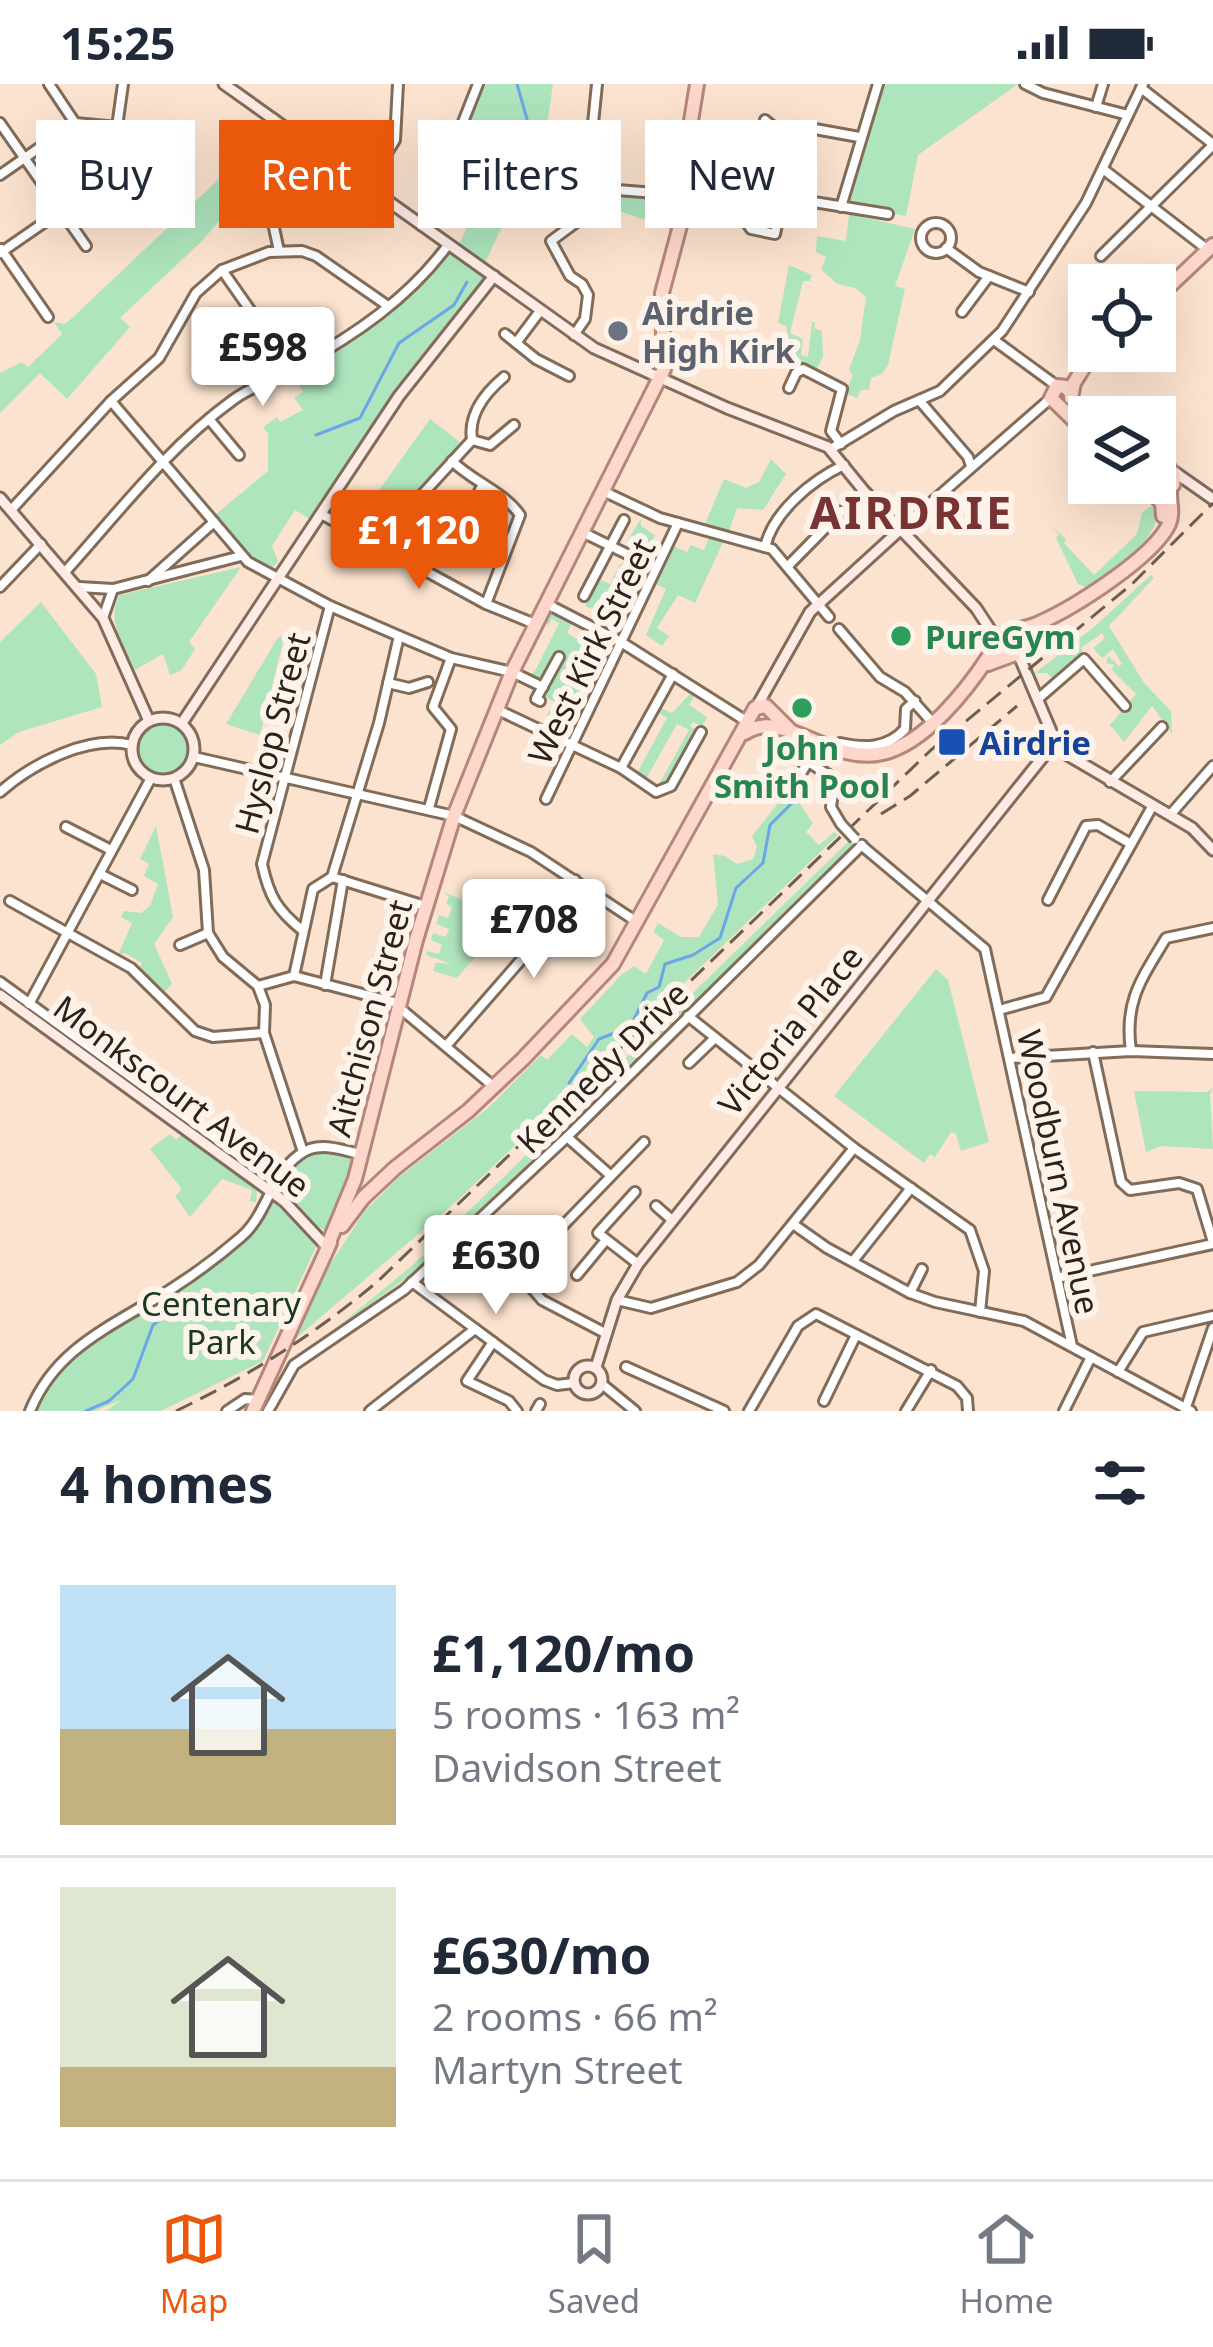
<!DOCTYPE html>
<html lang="en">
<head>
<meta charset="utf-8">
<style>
  :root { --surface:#fff; --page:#f6f6f7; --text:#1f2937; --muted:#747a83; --line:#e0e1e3; --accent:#ea580c }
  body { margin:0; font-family:"Noto Sans",sans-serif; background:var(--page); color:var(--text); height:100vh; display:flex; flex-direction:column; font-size:45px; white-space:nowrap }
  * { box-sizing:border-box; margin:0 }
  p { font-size:39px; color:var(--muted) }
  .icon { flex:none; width:66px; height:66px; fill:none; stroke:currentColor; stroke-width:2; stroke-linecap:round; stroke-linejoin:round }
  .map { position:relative; height:1327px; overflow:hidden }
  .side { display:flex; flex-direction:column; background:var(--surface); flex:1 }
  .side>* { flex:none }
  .banner { position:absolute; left:36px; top:36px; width:1143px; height:108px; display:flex; gap:24px }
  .fabs { position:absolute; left:1068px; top:180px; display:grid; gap:24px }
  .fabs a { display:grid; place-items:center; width:108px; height:108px; border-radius:0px; background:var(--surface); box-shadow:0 12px 48px #0002; font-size:60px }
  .price { position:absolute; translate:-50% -102px; padding:0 27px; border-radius:12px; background:#fff; color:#222; font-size:39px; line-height:78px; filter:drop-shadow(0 3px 6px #0008) }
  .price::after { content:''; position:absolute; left:50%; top:72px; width:36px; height:27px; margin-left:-18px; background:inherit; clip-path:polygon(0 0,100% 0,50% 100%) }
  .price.current { background:var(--accent); color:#fff }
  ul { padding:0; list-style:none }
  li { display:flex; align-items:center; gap:36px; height:300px; padding:0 60px }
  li+li { border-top:3px solid var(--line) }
  li span { display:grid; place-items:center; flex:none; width:336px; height:240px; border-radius:0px; color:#555 }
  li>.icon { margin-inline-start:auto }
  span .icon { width:144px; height:144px; fill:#fffc; stroke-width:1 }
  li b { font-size:51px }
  h2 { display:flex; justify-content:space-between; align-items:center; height:144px; padding:0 60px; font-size:51px }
  .chip { padding:0 42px; border-radius:0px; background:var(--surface); box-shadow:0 12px 48px #0002; font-size:42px; line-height:108px }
  .chip.current { background:var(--accent); color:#fff }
  .status { display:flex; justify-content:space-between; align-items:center; height:84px; padding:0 60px; background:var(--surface); direction:ltr }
  .status svg { height:33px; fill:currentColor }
  .menu { display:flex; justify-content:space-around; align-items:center; height:168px; border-top:3px solid var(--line); background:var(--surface); font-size:33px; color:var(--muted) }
  .menu a { display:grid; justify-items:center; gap:6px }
  .menu .current { color:var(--accent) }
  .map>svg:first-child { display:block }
</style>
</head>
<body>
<div class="status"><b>15:25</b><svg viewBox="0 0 49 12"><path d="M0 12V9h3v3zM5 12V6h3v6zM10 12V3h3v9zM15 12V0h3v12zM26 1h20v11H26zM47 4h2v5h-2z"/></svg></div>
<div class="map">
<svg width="1213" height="1327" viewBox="0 0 1213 1327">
  <rect width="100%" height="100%" fill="#fce3cf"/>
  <g fill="#aee5bc">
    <polygon points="484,0 553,0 545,56 552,87 559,94 590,97 603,107 672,115 676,121 671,145 553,104 506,134 485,179 458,162 469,139 437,125"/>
    <polygon points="885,0 1018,0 918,71 906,132 846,121"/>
    <polygon points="275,42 291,55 258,104 248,103 202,157 120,234 130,243 67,315 40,289 0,329 0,289 22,278 28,283 62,250 54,238 64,240 70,236"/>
    <polygon points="849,130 915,145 895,202 905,205 888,281 882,290 871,294 869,306 861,306 857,314 845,309 853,291 849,286 860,256 866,213 855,204 837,200 821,185 826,173 816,168 817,152 846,157"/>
    <polygon points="445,170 451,170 483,192 483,199 417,277 311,436 295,426 272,462 278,477 273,483 250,472 214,432 268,387 268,350 263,343 277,333 280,338 303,326 294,314 303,308 292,289 355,253"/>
    <polygon points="789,181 812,191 810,197 803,197 790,249 803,255 801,271 808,273 812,238 815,238 814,244 822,247 823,273 817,284 791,276 788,280 746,266 747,263 787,273 790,260 786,242 778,239"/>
    <polygon points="430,335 461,359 394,431 372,416"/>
    <polygon points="771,375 786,390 763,426 737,424 729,447 705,440 724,395 746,404 759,398"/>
    <path d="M1151 422 1158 428C1155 459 1117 482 1093 499L1086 503 1078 500 1056 454 1059 451 1051 442 1066 455 1064 459 1094 491 1137 450 1142 429Z"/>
    <polygon points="641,435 641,442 655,451 615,535 585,522 597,494 610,500 620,480 630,484 640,464 627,457"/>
    <polygon points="709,453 723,458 695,519 678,511 657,544 669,552 662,562 646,551 666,505 652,498 667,466 673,462 687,468 691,461 704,466"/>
    <path d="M241 483 189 558 195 565 181 587 170 591 163 570 135 586C124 561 105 536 120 511Z"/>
    <polygon points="1151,491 1154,494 1109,542 1144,599 1171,627 1172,650 1152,622 1124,658 1110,641 1136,610 1111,585 1115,581 1106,579 1108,572 1119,582 1122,580 1113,565 1102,574 1093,564 1105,554 1102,549 1081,564 1083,568 1053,595 1047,589 1035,589 1094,543"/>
    <polygon points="41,518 96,590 102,623 19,648 0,661 0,558"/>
    <polygon points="551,528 572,538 567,549 599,568 568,631 562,637 556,634 550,646 542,642 554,618 543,612 564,571 557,568 541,595 524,589 534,589 559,539 552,535 548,541 545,539"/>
    <polygon points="285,550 260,651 226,640 277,555"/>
    <polygon points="691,609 695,611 689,621 707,633 702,643 693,638 690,642 694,645 694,654 691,654 691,660 668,700 657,704 689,646 677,640 646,695 637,689 667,634 657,628 659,623 672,629"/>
    <circle cx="163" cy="664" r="26"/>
    <polygon points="793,710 813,739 806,748 819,761 834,748 838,751 456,1118 288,1261 312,1208 365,1127 399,1093 488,1024 541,971 547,976 572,950 587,963 594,953 580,935 621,891 634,882 646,890 664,856 653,848 658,839 681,853 699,853 718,820 713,770 725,772 737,780 753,775 757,763 752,752 779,718"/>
    <polygon points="156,742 173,833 154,860 172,900 163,910 138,885 142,879 125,869 118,871 132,839 121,833 124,827 141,829 150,822 158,800 144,792 149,780 140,775"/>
    <polygon points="849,757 854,761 424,1181 325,1253 414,1180"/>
    <polygon points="443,808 477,822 463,859 481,866 457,894 433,887 436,879 451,880 426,871 427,867 439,870 442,861 431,856 433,849 446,853 449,845 436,840 439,831 448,834 452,823 446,820 449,813"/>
    <polygon points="936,885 948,896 989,1058 961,1067 956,1050 951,1048 935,1073 930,1070 924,1079 834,1012"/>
    <polygon points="1213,1004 1210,1010 1213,1065 1162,1062 1146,1068 1134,1007 1207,1008"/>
    <polygon points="170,1050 176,1056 181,1051 257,1104 256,1118 250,1117 252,1106 222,1095 190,1133 175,1112 182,1105 150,1065"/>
    <path d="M326 1067 350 1071 354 1075 332 1141 326 1147 316 1142 280 1104C292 1084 301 1070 326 1067Z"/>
    <polygon points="271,1118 276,1118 298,1138 316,1163 263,1277 161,1327 106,1327 121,1316 95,1327 33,1327 49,1297 78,1264 221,1173 262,1138"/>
  </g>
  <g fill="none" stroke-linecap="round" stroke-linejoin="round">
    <g stroke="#6ba7e7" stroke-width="3">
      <polyline points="517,0 527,35"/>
      <polyline points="316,351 360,334 399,259 454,221 467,198"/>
      <polyline points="569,999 599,955 630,943 647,909 659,903 665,880 693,871 720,854 736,804 763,779 770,741 795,716"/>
      <polyline points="86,1327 109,1317 133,1295 153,1241 172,1227 191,1222"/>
    </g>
    <g stroke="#816c5a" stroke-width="14">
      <g id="street">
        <polyline points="49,0 75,39"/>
        <polyline points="597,0 589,79 596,96 617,106 682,111"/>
        <polyline points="1025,0 1043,9 1128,31"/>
        <polyline points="1141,4 1213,60"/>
        <polyline points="1096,23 1103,0"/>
        <polyline points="765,36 783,51 804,43 859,53"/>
        <polyline points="0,39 86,162"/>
        <polyline points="232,79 274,35"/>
        <polyline points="1103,85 1208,166"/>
        <polyline points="0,91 75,39 118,43"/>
        <polyline points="265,102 279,167"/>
        <polyline points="366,103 395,56 398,0"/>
        <polyline points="298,109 272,88 299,53"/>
        <polyline points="714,122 738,126 751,145 775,150 783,113 888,130"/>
        <polyline points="841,123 878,0"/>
        <circle cx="936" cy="154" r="15"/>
        <polyline points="422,142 478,0"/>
        <polyline points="946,164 979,188 1029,208"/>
        <polyline points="1,165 48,233"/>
        <polyline points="0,169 110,93 123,0"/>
        <polyline points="1101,172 1213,61"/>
        <polyline points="222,186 292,286"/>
        <polyline points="962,228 989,192"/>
        <polyline points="505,250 536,275 569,292"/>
        <polyline points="574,251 585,235 588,211 582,200 570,192 551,157 582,134"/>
        <polyline points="994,256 1057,302"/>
        <polyline points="516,259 540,227"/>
        <polyline points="789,304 796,289 803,285 842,305 831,347 841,360"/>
        <polyline points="919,316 968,373 971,382"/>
        <polyline points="111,317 248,478 330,522 399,552 451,574 512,588 543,603"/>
        <polyline points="209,335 239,371"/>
        <path d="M472 356C468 330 485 309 504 293"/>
        <polyline points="472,356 490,361 514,341"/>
        <polyline points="831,365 894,327 940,307 1002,247 1086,119 1143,0"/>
        <path d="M452 377C472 397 504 408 520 431L486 520"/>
        <polyline points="605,408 660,434 772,465 829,533"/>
        <polyline points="12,425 111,317 159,274 196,209 222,186 269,168 302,167 316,172 388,222"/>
        <polyline points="323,431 486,520 535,540"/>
        <polyline points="901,445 1051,314"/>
        <polyline points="584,449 631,472"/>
        <polyline points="455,455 482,402"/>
        <polyline points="376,461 472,356"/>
        <path d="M765 463C773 428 812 396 844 381"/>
        <polyline points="788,482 842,427"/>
        <path d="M65 488C118 429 168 363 233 316 252 302 277 294 298 282 355 251 409 214 448 161"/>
        <polyline points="148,497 214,438"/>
        <polyline points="0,503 41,460"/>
        <polyline points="79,503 113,505 241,472"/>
        <polyline points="584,512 624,436"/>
        <polyline points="547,520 621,558 743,635 749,634"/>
        <polyline points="103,534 113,505"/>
        <polyline points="839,545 880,593 905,608 932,638"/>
        <polyline points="388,599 409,604 428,598"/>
        <polyline points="1039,614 1084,575 1125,622"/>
        <polyline points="540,617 536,615 559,573"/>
        <polyline points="498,626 621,684 656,708 671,702 701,648"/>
        <path d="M840 659C864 664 887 665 905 645L906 625 915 617"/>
        <polyline points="780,660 835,695 831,723 841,740"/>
        <polyline points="194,673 454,732 531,768 637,838"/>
        <polyline points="621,684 673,590"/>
        <polyline points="174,694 204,786 208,849 223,873 258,902 265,921 264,949 303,1068"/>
        <polyline points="1110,698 1162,643"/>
        <polyline points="794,701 808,678"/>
        <path d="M0 708C32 680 88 650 132 661"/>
        <polyline points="546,715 678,439"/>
        <polyline points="429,724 451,645 433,623 451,574"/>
        <polyline points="1170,731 1213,682"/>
        <polyline points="66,743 111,766"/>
        <polyline points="861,761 985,865 1072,1262"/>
        <polyline points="100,790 132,806"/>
        <polyline points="332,793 379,639 399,552"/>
        <polyline points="1048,816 1086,742 1098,741 1131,760"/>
        <polyline points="10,817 131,884 195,947 213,953 264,949"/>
        <path d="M302 846C277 826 269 812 262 780L330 522"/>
        <polyline points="180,861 208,849"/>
        <polyline points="294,892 313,805 332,793 425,822"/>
        <polyline points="0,898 237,1070"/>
        <polyline points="325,901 343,796"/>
        <polyline points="258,902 294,892 401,920"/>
        <polyline points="29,920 151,694"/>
        <polyline points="401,925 493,1002"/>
        <polyline points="999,926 1046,913 1153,721"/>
        <polyline points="688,932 854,1064 970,1146 984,1187 980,1228"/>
        <polyline points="446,962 541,853 575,796"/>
        <path d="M1131 967C1124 917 1141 896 1166 854L1213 844"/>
        <polyline points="1093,968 1121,1098 1130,1106 1179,1099 1197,1105 1213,1158"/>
        <polyline points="1010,974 1131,967 1213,970"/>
        <polyline points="689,979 715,954"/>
        <polyline points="567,1053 610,1091"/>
        <polyline points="635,1108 598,1149 638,1180"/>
        <polyline points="656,1122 672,1136"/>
        <polyline points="793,1140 827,1164 910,1209 935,1218 1024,1237 1191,1327"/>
        <polyline points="853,1177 911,1104"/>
        <polyline points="577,1191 606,1156"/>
        <polyline points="1057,1194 1213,1160"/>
        <polyline points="412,1198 544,1296 557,1301 574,1299"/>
        <polyline points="910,1209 922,1185"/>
        <polyline points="617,1216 651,1224 737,1198 759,1181 854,1064"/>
        <polyline points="605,1249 542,1216 523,1194 524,1182 644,1058"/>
        <polyline points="493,1258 467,1297 509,1317 517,1327"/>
        <polyline points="626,1283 724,1327"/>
        <polyline points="1118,1288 1143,1248 1213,1232"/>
        <polyline points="602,1300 635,1327"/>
        <polyline points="824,1317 856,1251"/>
        <polyline points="1185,1326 1213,1244"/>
        <path d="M30 1327C52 1273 95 1250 143 1222 177 1203 211 1179 241 1153 267 1131 270 1092 299 1071 318 1056 340 1066 361 1070"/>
        <polyline points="227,1327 245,1315 258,1316"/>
        <polyline points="268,1327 294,1281 404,1206 567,1053 862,761"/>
        <polyline points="370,1327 475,1245"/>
        <polyline points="536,1327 540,1320"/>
        <polyline points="749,1327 798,1242 816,1230 957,1302 967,1314 968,1327"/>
        <polyline points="906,1327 931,1286"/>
        <polyline points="1064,1327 1091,1273"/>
      </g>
    </g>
    <g stroke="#816c5a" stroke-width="15">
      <g id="secondary">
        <polyline points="224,0 594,264 727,324 828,363 864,407 976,524 997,556"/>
        <polyline points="1173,387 1213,415"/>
        <polyline points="0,414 103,534 149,637"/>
        <polyline points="1017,567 1059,666 1192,744 1213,766"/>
        <polyline points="757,622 810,528 901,445"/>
        <circle cx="163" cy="665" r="31"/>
        <polyline points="182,639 399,312 494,192"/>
        <polyline points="0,911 284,1117 327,1163"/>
        <circle cx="588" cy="1296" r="14"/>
        <polyline points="596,1283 617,1216 638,1180 1054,659"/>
      </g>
    </g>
    <g stroke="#b48778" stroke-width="18">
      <g id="primary">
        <polyline points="1155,216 1213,161"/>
        <polyline points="1070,308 1066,303 1057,302 1051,314 1089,351"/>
        <polyline points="1071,314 1074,299 1087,278"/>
        <polyline points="1155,378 1167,381 1174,392 1173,401 1164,409"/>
        <polyline points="1142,399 1162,419 1163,432"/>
        <polyline points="988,580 1015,570 1018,560"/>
        <path d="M745 649C781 623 831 682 883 669 925 659 966 607 989 572 993 567 994 561 997 556 1004 546 1028 545 1039 539 1073 524 1153 474 1169 440 1174 429 1169 416 1170 404"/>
        <polyline points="342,1142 363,1114 395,1084 468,1027 523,975 613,880 755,624 766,622 791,647"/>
        <polyline points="327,1163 355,1095 416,856 454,732 512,588 664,285 662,209 681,138 684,80 697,0"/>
        <polyline points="253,1327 330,1159"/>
      </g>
    </g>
    <use href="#street" stroke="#fff" stroke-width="8"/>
    <use href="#secondary" stroke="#feebe6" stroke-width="9"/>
    <use href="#primary" stroke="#fed7cc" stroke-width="12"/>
    <g stroke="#6c5e52" stroke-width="3" stroke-dasharray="18 9" stroke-linecap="butt">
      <polyline points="881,730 910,712 1017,622"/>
      <path d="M176 1327C249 1292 315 1250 377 1198L931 666 1132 500 1213 419"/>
    </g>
    <g stroke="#816c5a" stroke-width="14" stroke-linecap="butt">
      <polyline id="street-bridge" points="841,740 855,755"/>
    </g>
    <use href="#street-bridge" stroke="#fff" stroke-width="8"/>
  </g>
  <circle fill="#6b7280" stroke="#fef3eb" stroke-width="4.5" cx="618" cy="247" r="12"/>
  <g fill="#2e9e5b" stroke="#fef3eb" stroke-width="4.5">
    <circle cx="901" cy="552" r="12"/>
    <circle cx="802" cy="624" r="12"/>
  </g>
  <rect fill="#1a4fb4" stroke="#fef3eb" stroke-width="4.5" x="937" y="643" width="30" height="30" rx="6"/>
  <g text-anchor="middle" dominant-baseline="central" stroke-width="12" stroke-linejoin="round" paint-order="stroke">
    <g font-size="33" font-weight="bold" fill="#5b616d" stroke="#fef3eb" text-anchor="start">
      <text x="642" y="228">Airdrie<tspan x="642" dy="38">High Kirk</tspan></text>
    </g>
    <g font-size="33" font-weight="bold" fill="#27864d" stroke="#fef3eb" text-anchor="start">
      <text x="925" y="552">PureGym</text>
      <text x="802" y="663" text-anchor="middle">John<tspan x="802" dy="38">Smith Pool</tspan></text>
    </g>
    <g font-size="33" fill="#2b221a" stroke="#fef3eb">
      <text transform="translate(591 567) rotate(-64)">West Kirk Street</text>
      <text transform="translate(272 649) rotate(-75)">Hyslop Street</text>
      <text transform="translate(369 934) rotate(-75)">Aitchison Street</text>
      <text transform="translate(790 946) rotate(-51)">Victoria Place</text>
      <text transform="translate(602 983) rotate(-45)">Kennedy Drive</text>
      <text transform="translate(182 1012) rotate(37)">Monkscourt Avenue</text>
      <text transform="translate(1059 1088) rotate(78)">Woodburn Avenue</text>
    </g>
    <g font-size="33" font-weight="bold" fill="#164399" stroke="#fef3eb" text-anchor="start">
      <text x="979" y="658">Airdrie</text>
    </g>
    <g font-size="33" fill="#163821" stroke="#fef3eb">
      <text x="221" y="1219">Centenary<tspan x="221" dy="38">Park</tspan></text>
    </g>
    <g font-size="45" font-weight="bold" letter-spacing="3" fill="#7a3333" stroke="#fef3eb">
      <text x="912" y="427">AIRDRIE</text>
    </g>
  </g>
</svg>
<div class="fabs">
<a><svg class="icon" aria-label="locate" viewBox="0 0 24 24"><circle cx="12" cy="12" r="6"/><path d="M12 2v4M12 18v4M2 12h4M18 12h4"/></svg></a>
<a><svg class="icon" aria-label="layers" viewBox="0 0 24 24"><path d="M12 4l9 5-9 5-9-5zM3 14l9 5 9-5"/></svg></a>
</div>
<b class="price" style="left:263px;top:325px">£598</b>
<b class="price current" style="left:419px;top:508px">£1,120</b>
<b class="price" style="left:534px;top:897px">£708</b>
<b class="price" style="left:496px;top:1233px">£630</b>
<div class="banner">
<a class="chip">Buy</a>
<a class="chip current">Rent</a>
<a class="chip">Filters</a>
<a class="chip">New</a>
</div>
</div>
<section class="side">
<h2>4 homes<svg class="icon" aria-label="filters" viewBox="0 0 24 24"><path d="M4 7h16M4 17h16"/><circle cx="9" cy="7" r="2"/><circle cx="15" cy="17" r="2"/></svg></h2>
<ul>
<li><span style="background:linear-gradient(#bfe0f5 60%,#c2b280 0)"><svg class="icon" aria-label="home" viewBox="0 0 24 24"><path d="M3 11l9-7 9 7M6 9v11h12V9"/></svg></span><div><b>£1,120/mo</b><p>5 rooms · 163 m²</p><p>Davidson Street</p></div></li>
<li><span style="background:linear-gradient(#dfe7d0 75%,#c2b280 0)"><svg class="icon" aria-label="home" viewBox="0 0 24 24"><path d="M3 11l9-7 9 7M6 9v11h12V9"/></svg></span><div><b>£630/mo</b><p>2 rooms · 66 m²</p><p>Martyn Street</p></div></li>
</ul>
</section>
<nav class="menu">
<a class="current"><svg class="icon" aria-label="map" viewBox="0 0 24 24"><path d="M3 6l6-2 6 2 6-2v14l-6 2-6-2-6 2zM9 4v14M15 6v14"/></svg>Map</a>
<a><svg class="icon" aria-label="saved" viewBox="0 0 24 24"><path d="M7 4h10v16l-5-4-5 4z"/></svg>Saved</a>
<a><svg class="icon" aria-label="home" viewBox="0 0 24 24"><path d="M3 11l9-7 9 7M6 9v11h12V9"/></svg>Home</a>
</nav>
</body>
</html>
